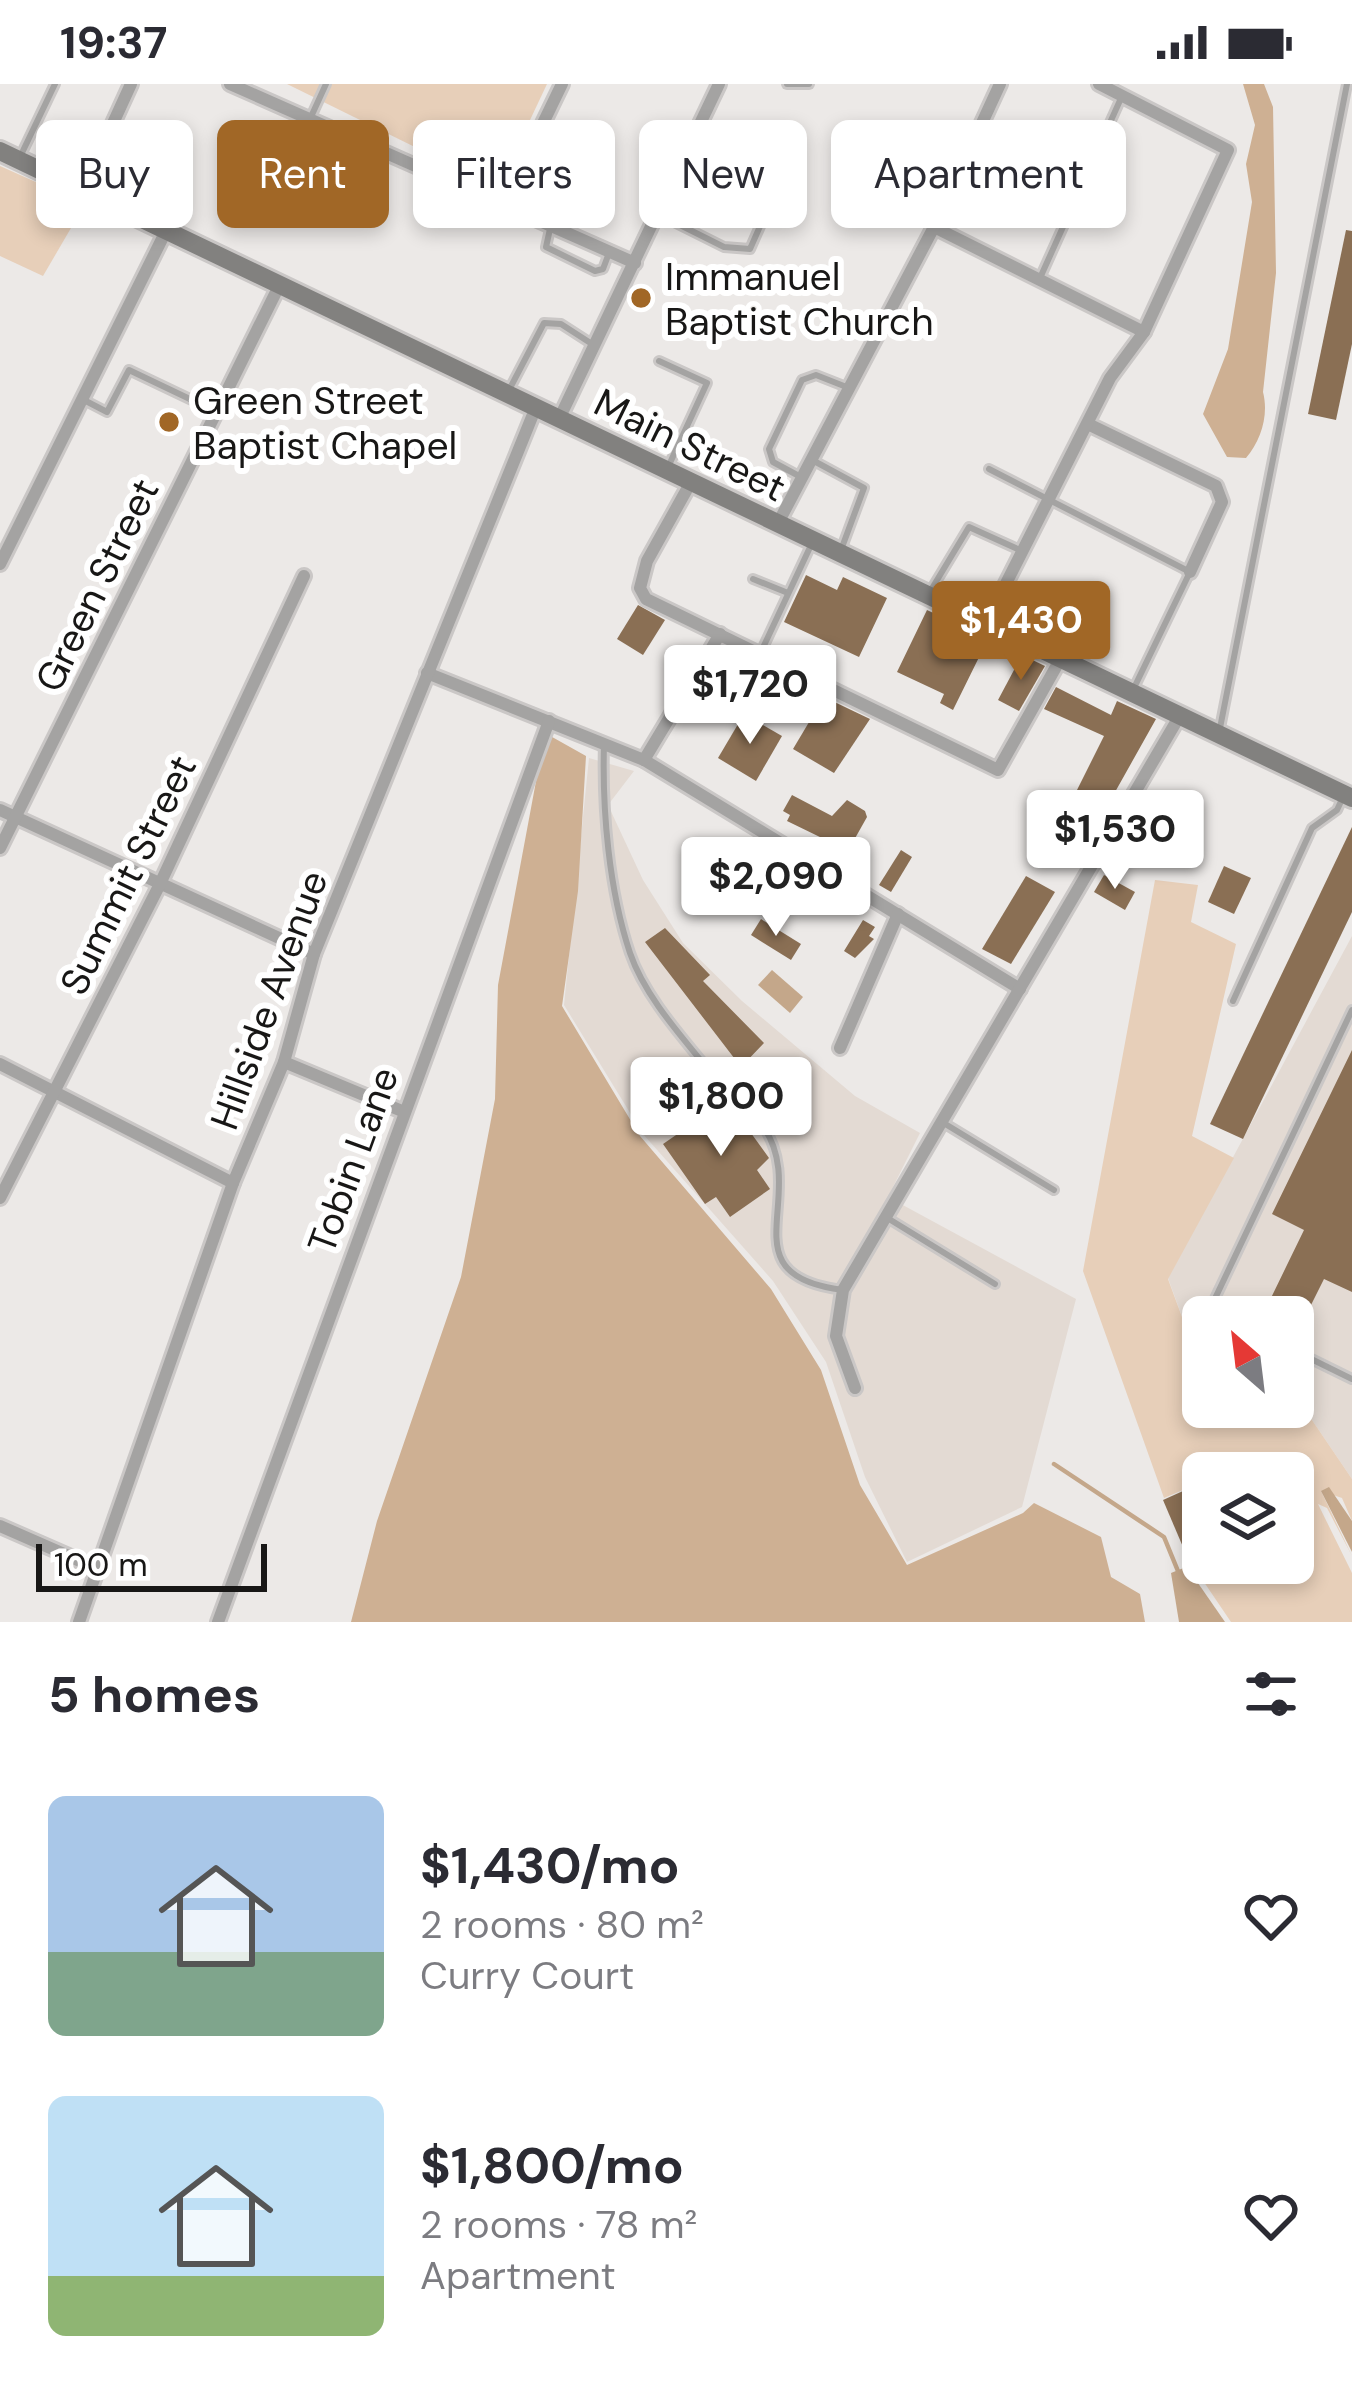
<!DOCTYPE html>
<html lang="en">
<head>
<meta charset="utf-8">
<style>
  :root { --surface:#fff; --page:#f2f2f3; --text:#2b2b33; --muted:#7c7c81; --accent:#a16726 }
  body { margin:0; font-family:"DM Sans",sans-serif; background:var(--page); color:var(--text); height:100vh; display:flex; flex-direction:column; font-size:45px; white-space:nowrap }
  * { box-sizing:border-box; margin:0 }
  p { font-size:39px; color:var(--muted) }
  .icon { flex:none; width:66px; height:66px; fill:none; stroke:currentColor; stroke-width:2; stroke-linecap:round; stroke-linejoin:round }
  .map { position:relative; height:1538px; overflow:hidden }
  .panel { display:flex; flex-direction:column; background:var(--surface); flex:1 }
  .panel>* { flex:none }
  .top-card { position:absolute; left:36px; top:36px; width:1281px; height:108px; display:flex; gap:24px }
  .needle { width:78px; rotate:332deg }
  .buttons { position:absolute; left:1182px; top:1212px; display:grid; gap:24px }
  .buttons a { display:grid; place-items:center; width:132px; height:132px; border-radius:18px; background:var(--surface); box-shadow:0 6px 18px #0003; font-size:60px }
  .scale { position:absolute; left:36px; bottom:30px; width:231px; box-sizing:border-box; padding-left:12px; border:6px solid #181716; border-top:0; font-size:33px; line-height:42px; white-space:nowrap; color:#181716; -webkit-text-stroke:9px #fff; paint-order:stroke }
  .price { position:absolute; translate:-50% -102px; padding:0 27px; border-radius:12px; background:#fff; color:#222; font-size:39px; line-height:78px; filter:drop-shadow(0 3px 6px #0008) }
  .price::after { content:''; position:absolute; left:50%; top:72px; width:36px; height:27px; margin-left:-18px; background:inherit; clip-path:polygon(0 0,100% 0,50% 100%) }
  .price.selected { background:var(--accent); color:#fff }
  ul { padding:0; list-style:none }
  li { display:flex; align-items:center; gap:36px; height:300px; padding:0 48px }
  li span { display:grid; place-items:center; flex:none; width:336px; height:240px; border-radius:18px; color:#555 }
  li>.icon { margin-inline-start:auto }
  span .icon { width:144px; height:144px; fill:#fffc; stroke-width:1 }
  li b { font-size:51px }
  h2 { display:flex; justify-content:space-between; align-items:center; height:144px; padding:0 48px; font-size:51px }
  .pill { padding:0 42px; border-radius:18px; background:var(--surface); box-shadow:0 6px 18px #0003; font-size:42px; line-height:108px }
  .pill.selected { background:var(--accent); color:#fff }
  .status { display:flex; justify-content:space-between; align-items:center; height:84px; padding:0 60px; background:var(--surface); direction:ltr }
  .status svg { height:33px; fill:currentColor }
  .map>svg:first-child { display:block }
</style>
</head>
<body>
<div class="status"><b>19:37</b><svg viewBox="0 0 49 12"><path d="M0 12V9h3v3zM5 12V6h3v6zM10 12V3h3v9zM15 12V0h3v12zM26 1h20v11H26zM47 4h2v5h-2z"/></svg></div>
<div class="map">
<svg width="1352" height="1538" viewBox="0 0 1352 1538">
  <rect width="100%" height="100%" fill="#ece9e7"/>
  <g fill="#e3dad3">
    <polygon points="589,674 634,687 608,721 643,796 683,859 742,917 855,1012 920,1049 888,1113 1076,1215 1022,1423 907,1478 865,1393 826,1278 773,1197 643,1050 564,921"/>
    <polygon points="1352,852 1352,1395 1293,1308 1293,1233 1203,1233 1203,1258 1189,1252 1168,1194"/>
  </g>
  <g fill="#e7cfb9">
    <polygon points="287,0 547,0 498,104"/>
    <polygon points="0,82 85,120 43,192 0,172"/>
    <polygon points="1155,796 1198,801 1191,838 1236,860 1192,1052 1234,1074 1168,1195 1189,1252 1203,1258 1203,1323 1293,1323 1293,1308 1352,1395 1352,1437 1342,1414 1321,1407 1352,1472 1327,1424 1318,1420 1352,1489 1352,1538 1231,1538 1187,1473 1203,1467 1203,1479 1293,1479 1293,1389 1203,1389 1203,1451 1183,1406 1164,1414 1083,1187"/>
  </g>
  <g fill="#ceb093">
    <path d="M1243 0H1264L1273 23 1276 189 1263 308C1269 331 1261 356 1246 374L1227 373 1203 330 1228 265 1252 118 1246 80 1255 41Z"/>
    <polygon points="545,649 586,672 578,807 562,922 640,1052 771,1205 821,1286 860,1401 907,1481 1023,1429 1034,1419 1101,1453 1111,1493 1140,1510 1145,1538 351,1538 377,1437 461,1193 495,1015 498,901"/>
  </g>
  <g fill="#c4a78a">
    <polygon points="772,886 803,913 790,929 758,901"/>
    <polygon points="1329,1403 1352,1437 1352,1468 1321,1407"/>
    <polygon points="1186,1483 1191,1489 1225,1538 1179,1538 1171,1489"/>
  </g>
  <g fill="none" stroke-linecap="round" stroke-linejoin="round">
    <polyline stroke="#c4a78a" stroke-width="4.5" points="1054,1380 1164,1453 1180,1492"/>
  </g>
  <g fill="#8a6f54">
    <polygon points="1346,146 1352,147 1352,260 1336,336 1308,330"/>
    <polygon points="806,491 837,506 843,493 887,514 859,573 784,538"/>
    <polygon points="638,521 665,536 643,571 617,555"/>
    <polygon points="927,526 988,555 953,626 940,619 944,610 897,588"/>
    <polygon points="1022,571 1045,582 1019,627 998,616"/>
    <polygon points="1056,603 1111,631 1117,617 1156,635 1073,783 1061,778 1065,768 1056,764 1067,739 1062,736 1104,652 1044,625"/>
    <polygon points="824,613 870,635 834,689 793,665"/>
    <polygon points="744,630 782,652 756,697 718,674"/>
    <polygon points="792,711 832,732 847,716 865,727 867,733 849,765 840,759 835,768 821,759 824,755 787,737 790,731 783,727"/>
    <polygon points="1352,743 1352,828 1243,1055 1210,1040"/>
    <polygon points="747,757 762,767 739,803 724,793"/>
    <polygon points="901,766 912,773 891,808 879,801"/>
    <polygon points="1224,782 1251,794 1234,830 1208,818"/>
    <polygon points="1104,791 1135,808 1125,826 1094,808"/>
    <polygon points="1026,792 1055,808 1011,880 982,865"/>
    <polygon points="761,835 801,860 791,876 751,851"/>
    <polygon points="863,836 875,843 869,852 874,855 855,874 844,867"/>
    <polygon points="665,844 710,891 703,897 764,959 741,983 645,858"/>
    <polygon points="1352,966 1352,1208 1324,1195 1303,1237 1268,1220 1304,1146 1272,1130"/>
    <polygon points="727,1016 769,1074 757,1086 770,1105 730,1133 716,1113 705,1120 663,1060"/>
    <polygon points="1183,1407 1203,1456 1203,1463 1186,1470 1163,1416"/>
  </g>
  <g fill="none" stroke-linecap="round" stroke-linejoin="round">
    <g stroke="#cac7c6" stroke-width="12">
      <g id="lane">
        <polyline points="787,0 809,0"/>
        <polyline points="310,35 326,0"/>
        <polyline points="20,73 55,0"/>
        <polyline points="658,130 724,163 750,165 761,140 750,124 678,89"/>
        <polyline points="550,145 546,163 595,187 603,185 609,169"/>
        <polyline points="1040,194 1122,12"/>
        <polyline points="659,277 707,299 669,381"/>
        <polyline points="509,306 544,239 561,240 592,260"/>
        <polyline points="82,315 107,328 129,286 215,327"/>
        <polyline points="814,377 864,404 841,466"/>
        <polyline points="989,385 1190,488 1133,606"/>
        <polyline points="799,392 773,378 769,365 802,296 816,291 849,304"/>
        <polyline points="753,495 788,509"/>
        <polyline points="931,506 969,443 1020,466"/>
        <polyline points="760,570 812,459"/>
        <polyline points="1220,644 1347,0"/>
        <path d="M604 660C602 726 609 806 630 869 645 913 683 954 712 990 727 1009 750 1023 763 1042 811 1112 724 1191 843 1206"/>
        <polyline points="1233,917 1312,744 1337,726 1343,713"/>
        <polyline points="942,1038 1054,1106"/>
        <polyline points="889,1135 995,1200"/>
        <polyline points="1227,1233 1210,1225 1352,926"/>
        <polyline points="1293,1266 1352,1295"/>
      </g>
    </g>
    <g stroke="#cac7c6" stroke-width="18">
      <g id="street">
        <polyline points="230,0 635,179"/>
        <polyline points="82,107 131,0"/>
        <polyline points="504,120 562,0"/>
        <polyline points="934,143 1144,248"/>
        <polyline points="560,333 719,0"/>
        <polyline points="1090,341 1216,402 1222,418 1190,488"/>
        <polyline points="691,398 647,477 640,504 646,515 998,686 1061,574"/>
        <polyline points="777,441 934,143 1000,0"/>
        <polyline points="0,480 165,149"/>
        <polyline points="988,535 1110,294 1144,248 1228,66 1099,0"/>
        <polyline points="427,589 644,676 1020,905"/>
        <polyline points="644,676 720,550"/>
        <polyline points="0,726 314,870"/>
        <polyline points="0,764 280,200"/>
        <polyline points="840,964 898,830"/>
        <polyline points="284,978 402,1027"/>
        <polyline points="0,980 233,1099"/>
        <polyline points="0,1114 159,802 304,492"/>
        <polyline points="855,1304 836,1252 843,1206 1179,633"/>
        <polyline points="0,1442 96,1484"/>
        <polyline points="79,1538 233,1099 284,978 314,870 536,323"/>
        <polyline points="218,1538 549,637"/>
      </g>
    </g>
    <g stroke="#cac7c6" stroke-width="24">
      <polyline id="secondary" points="0,67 1352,714"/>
    </g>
    <use href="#lane" stroke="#a4a3a2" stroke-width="6"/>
    <use href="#street" stroke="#a4a3a2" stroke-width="12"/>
    <use href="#secondary" stroke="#82817f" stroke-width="18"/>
  </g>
  <g fill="#a16726" stroke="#fff" stroke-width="4.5">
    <circle cx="641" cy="214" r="12"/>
    <circle cx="169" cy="338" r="12"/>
  </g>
  <g text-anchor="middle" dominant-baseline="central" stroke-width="12" stroke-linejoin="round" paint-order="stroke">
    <g font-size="39" fill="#181716" stroke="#fff" text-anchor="start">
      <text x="665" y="192">Immanuel<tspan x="665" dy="45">Baptist Church</tspan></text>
      <text x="193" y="316">Green Street<tspan x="193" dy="45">Baptist Chapel</tspan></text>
    </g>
    <g font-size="39" fill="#181716" stroke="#fff">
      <text transform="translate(690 361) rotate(26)">Main Street</text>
      <text transform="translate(97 501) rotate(-64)">Green Street</text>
      <text transform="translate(128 791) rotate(-64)">Summit Street</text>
      <text transform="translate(269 916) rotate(-70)">Hillside Avenue</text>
      <text transform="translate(353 1076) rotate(-70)">Tobin Lane</text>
    </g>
  </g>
</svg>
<div class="buttons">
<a><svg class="needle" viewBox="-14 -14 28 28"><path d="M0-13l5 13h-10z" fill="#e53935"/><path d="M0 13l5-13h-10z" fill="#7c7c81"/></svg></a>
<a><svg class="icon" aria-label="layers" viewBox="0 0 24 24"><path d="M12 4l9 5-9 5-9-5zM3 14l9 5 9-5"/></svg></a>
</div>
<div class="scale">100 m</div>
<b class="price selected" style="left:1021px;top:599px">$1,430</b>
<b class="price" style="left:750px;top:663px">$1,720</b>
<b class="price" style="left:1115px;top:808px">$1,530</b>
<b class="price" style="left:776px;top:855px">$2,090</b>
<b class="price" style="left:721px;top:1075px">$1,800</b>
<div class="top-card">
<a class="pill">Buy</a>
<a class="pill selected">Rent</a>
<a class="pill">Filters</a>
<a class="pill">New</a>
<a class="pill">Apartment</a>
</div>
</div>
<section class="panel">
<h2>5 homes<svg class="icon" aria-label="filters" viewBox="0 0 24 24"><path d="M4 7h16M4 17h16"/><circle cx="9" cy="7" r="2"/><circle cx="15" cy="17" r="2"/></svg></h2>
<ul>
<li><span style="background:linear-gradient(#a9c7e8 65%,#7fa58c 0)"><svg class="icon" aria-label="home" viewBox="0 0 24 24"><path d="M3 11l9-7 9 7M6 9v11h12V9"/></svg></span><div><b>$1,430/mo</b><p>2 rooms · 80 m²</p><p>Curry Court</p></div><svg class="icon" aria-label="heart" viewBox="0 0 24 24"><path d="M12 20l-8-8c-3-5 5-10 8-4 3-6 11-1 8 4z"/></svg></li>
<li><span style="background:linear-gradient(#bfe0f5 75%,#8fb573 0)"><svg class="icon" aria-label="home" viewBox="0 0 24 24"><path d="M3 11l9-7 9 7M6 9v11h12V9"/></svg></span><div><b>$1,800/mo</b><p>2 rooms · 78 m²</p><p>Apartment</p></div><svg class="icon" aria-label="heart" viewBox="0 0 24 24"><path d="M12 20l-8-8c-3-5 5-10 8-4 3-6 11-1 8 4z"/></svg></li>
</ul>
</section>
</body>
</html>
